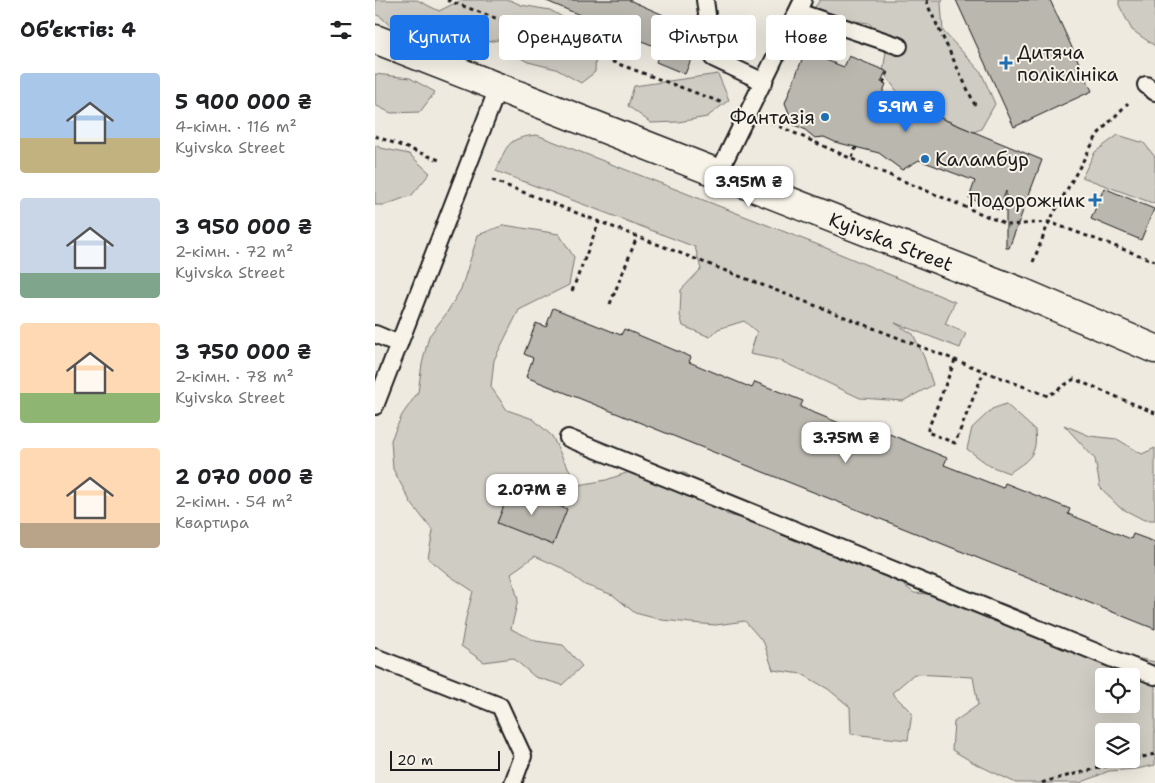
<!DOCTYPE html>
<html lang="uk">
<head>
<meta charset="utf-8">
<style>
  :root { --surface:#fff; --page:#f2f2f2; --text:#202124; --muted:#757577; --accent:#1a73e8 }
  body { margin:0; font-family:"Shantell Sans",sans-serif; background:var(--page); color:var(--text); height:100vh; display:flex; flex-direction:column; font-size:19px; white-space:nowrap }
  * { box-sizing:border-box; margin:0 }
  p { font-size:16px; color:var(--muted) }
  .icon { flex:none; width:28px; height:28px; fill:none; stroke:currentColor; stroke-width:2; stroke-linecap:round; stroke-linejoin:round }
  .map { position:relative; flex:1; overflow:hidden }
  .sheet { display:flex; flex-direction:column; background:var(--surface); width:375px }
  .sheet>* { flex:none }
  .top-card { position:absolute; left:15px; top:15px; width:475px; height:45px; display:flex; gap:10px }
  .buttons { position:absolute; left:720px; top:668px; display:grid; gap:10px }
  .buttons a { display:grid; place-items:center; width:45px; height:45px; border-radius:5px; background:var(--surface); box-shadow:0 5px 20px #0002; font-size:25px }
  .scale { position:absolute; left:15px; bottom:12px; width:110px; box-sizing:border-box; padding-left:5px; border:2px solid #1c1c1c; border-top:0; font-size:14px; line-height:18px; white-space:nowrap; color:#1c1c1c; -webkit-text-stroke:4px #f7f3e8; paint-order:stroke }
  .price { position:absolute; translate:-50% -42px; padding:0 11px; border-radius:10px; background:#fff; color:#222; font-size:16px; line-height:32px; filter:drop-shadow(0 1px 2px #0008) }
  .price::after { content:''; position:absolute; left:50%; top:30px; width:15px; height:11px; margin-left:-8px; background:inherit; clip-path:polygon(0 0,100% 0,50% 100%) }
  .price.active { background:var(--accent); color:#fff }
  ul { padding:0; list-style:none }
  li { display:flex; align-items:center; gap:15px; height:125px; padding:0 20px }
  li span { display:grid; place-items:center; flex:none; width:140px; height:100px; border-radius:5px; color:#555 }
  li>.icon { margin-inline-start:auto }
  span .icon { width:60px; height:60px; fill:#fffc; stroke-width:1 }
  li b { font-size:21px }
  h2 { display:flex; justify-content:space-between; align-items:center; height:60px; padding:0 20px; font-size:21px }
  .tag { padding:0 18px; border-radius:5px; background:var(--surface); box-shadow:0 5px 20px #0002; font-size:18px; line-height:45px }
  .tag.active { background:var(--accent); color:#fff }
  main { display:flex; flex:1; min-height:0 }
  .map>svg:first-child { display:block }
</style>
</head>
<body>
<main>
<section class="sheet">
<h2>Об’єктів: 4<svg class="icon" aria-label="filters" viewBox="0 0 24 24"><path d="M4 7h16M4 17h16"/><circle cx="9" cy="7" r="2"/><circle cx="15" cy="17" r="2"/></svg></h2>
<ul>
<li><span style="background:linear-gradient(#a9c7e8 65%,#c2b280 0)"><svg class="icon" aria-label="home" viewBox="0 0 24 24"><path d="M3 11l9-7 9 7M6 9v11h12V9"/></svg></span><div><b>5 900 000 ₴</b><p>4-кімн. · 116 m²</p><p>Kyivska Street</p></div></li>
<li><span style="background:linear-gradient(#c9d6e8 75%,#7fa58c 0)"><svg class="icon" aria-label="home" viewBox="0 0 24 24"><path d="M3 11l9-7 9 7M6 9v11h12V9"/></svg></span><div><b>3 950 000 ₴</b><p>2-кімн. · 72 m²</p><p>Kyivska Street</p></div></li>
<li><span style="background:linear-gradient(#ffd9b3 70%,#8fb573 0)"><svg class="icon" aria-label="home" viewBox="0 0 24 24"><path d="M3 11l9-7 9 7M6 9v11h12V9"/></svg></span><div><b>3 750 000 ₴</b><p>2-кімн. · 78 m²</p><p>Kyivska Street</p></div></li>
<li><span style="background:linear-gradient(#ffd9b3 75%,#b9a48a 0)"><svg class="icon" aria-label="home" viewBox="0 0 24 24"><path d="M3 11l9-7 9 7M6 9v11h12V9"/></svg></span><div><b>2 070 000 ₴</b><p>2-кімн. · 54 m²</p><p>Квартира</p></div></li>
</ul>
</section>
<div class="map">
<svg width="780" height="783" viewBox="0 0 780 783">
  <rect width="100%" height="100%" fill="#eeeae0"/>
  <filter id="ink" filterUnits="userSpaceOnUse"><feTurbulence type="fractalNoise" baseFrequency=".02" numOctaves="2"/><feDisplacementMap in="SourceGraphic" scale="10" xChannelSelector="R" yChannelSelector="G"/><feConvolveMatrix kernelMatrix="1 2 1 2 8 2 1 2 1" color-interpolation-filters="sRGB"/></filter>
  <g filter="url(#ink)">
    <g fill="#cfccc3" stroke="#767470" fill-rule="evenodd">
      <polygon points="0,0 42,0 64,11 86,0 135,0 146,5 175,10 200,24 221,43 220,72 206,83 181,69 153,62 129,49 152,34 79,49 51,50 26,36 6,17 0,14"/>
      <polygon points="445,0 568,0 566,3 568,31 606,72 620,104 606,129 599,132 548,110 524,94 508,72 512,44 494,23 463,19 438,10"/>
      <polygon points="744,0 780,0 780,46 757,30 744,5"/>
      <polygon points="0,74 35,78 60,92 45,112 16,113 0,105"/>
      <polygon points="343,74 354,100 332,117 303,122 276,123 253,106 259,86"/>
      <path d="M162 135 451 248 580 302 570 324 591 333 585 348 520 323 538 334 549 357 558 385 528 401 485 398 404 360 375 354 382 332 369 321 343 329 335 337 308 326 305 315 306 290 326 269 320 247 121 171C132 146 131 138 162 135Z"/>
      <polygon points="743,135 769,143 780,157 780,204 707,177 720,152"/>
      <polygon points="0,145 6,148 34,154 55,173 37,195 10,205 0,205"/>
      <path d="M129 225 184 234 199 257 194 285 144 310 119 360 116 387 132 410 158 419 177 436 189 461 204 485 231 480 257 471 285 466 312 474 351 514 361 517 390 516 516 575 539 593 595 597 626 603 652 613 675 628 729 648 757 657 780 662V765L762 769 734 771 705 783H641L601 764 577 750 579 722 603 705 598 677 539 674 517 693 537 713 533 740 476 734 475 707 453 689 427 674 398 670 389 643 370 621 341 625 316 623 287 620 260 613 238 595 210 585 187 568 160 556 136 573 143 600 136 629 161 641 188 645 207 666 187 685 160 677 138 658 109 662 86 646 91 618 98 591 75 576 53 558 58 531 36 503 18 469 16 440 27 415 43 392 47 364 54 336 71 314 86 289 103 235ZM729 676H756V704H729ZM729 731H756V759H729Z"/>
      <path d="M631 404 660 430C663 456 653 460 634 473L615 466 592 449 597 428 617 409Z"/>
      <polygon points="689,425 715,436 742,439 767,454 780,448 780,520 769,520 744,507 725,487 720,459"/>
    </g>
    <g fill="#bab7af" stroke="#1c1c1c">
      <polygon points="169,0 254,0 323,30 319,37 324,40 310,74 281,62 286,49"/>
      <polygon points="581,0 675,0 717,91 639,127"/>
      <polygon points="430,52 469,67 474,56 511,71 506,82 511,84 507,94 667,160 634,248 631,248 631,191 624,210 594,198 600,181 544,160 527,170 504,153 460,142 449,137 440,138 429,129 419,125 410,103"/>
      <polygon points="729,188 779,209 766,240 716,219"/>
      <polygon points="178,308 246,335 249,329 316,357 314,362 377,388 380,382 428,401 425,407 484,431 488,423 572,458 569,465 628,488 630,483 695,509 693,514 756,539 758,534 780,542 780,629 151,377 158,358 149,354 161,323 171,327"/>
      <polygon points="136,488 192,509 178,545 122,523"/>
    </g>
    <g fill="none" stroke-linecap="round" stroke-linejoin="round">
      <g stroke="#1c1c1c" stroke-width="20">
        <g id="service">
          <polyline points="330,0 338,58 389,82"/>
          <polyline points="423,12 524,46"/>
          <polyline points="771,85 780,92"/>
          <polyline points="343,174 428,0"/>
          <polyline points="0,334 24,344"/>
          <polyline points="0,406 123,88"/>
          <polyline points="193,438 780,676"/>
          <polyline points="0,657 125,706 148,756 138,783"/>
        </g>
      </g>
      <g stroke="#1c1c1c" stroke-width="31">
        <polyline id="secondary" points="0,39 646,292 780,349"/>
      </g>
      <g stroke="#1c1c1c" stroke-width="3" stroke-dasharray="4 4" stroke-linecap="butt">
        <polyline points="72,0 348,103"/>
        <polyline points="552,0 553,6 600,105"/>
        <polyline points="508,83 513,72"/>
        <polyline points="397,123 495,167 633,225 674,222 780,261"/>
        <polyline points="0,136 67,161"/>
        <polyline points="477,158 481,147"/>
        <polyline points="117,180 673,396 699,379 780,413"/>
        <polyline points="658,262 674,222 723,134 753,103"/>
        <polyline points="197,291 224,222"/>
        <polyline points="235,304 262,237"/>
        <polyline points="580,360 552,432 580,443 609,371"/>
        <polyline points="667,783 672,781 780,754"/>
      </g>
      <use href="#service" stroke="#f7f3e8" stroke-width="16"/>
      <use href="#secondary" stroke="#f7f3e8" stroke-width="28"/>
    </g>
  </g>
  <g fill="#1f6fb2" stroke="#f7f3e8" stroke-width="2">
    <path d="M628.5 55.5h5v5h5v5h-5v5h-5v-5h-5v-5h5z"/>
    <circle cx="450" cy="117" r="5"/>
    <circle cx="550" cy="159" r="5"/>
    <path d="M717.5 192.5h5v5h5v5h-5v5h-5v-5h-5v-5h5z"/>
  </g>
  <g text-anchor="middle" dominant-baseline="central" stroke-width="4" stroke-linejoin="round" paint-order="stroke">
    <g font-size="19" fill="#1c1c1c" stroke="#f7f3e8" text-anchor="start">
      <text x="642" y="52">Дитяча<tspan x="642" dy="22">поліклініка</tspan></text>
      <text x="440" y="117" text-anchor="end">Фантазія</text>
      <text x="560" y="159">Каламбур</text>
      <text x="710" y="200" text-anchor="end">Подорожник</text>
    </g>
    <g font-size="19" fill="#1c1c1c" stroke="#f7f3e8">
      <text transform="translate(516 242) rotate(21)">Kyivska Street</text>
    </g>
  </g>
</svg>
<div class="buttons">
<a><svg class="icon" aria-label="locate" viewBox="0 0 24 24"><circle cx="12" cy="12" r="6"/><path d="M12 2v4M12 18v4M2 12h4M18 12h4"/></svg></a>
<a><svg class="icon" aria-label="layers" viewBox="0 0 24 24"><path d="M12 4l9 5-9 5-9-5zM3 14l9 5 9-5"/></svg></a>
</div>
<div class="scale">20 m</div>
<b class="price active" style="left:531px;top:133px">5.9M ₴</b>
<b class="price" style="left:374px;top:208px">3.95M ₴</b>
<b class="price" style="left:471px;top:464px">3.75M ₴</b>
<b class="price" style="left:157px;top:516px">2.07M ₴</b>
<div class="top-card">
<a class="tag active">Купити</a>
<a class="tag">Орендувати</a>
<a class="tag">Фільтри</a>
<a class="tag">Нове</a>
</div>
</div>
</main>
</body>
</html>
